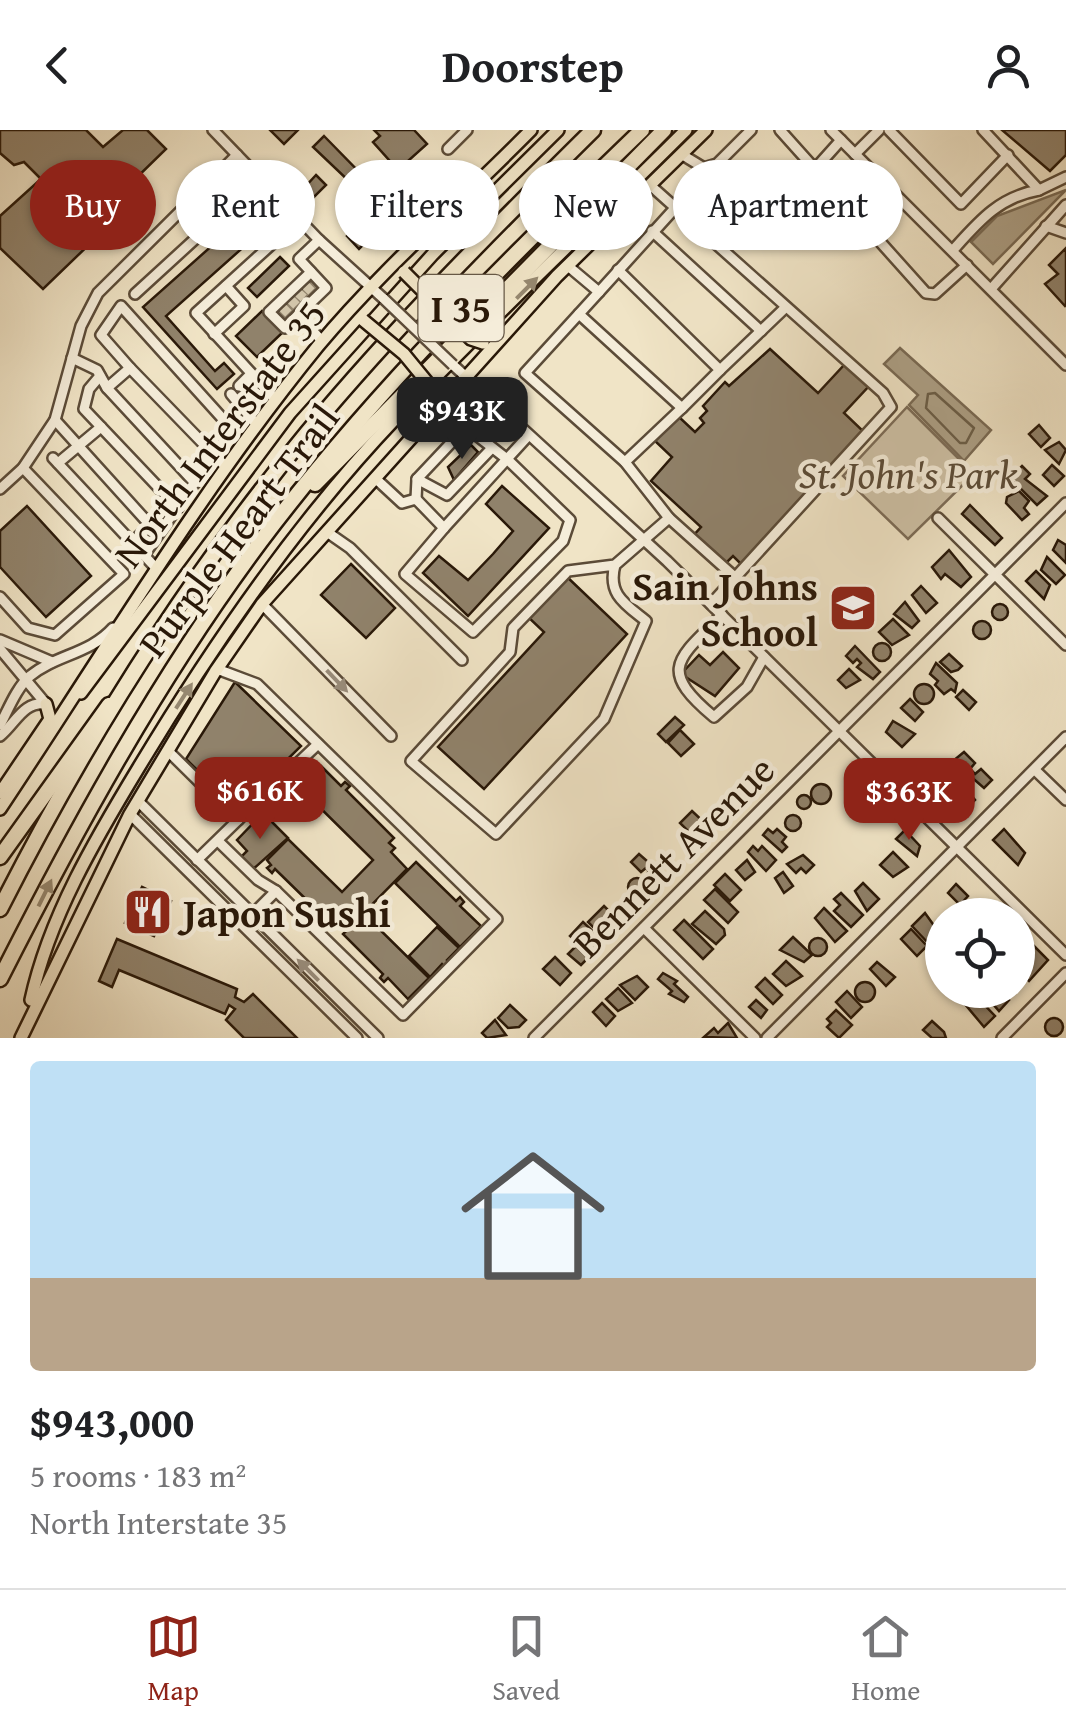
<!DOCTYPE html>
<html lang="en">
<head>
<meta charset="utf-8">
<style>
  :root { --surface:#fff; --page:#f6f6f6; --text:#202124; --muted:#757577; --line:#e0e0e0; --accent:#8f2418 }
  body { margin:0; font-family:"Gentium Book Plus",serif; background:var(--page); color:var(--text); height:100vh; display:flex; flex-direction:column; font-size:38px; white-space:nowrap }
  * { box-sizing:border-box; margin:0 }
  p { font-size:32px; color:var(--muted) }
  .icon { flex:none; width:55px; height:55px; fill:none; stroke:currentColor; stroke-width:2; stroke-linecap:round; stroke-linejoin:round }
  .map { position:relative; height:908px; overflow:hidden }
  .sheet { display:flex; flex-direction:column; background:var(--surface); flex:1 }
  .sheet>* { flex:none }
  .top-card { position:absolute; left:30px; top:30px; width:1008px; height:90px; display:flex; gap:20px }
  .tools { position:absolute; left:925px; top:768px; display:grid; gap:20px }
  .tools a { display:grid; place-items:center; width:110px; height:110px; border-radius:50%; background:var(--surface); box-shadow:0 2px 8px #0004; font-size:50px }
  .price { position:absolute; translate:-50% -85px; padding:0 22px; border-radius:20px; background:var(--accent); color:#fff; font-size:32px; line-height:65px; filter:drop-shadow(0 2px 5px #0008) }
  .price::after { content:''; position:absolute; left:50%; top:60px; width:30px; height:22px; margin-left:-15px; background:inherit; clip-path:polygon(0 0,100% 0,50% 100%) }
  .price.current { background:#222; color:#fff }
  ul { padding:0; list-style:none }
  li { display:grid; align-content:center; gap:20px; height:530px; padding:0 30px }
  li span { display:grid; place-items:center; height:310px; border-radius:10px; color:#555 }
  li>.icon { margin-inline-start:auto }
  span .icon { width:180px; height:180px; fill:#fffc; stroke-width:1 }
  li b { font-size:42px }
  .tag { padding:0 35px; border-radius:45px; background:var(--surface); box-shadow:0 2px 8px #0004; font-size:35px; line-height:90px }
  .tag.current { background:var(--accent); color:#fff }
  header { display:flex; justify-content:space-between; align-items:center; height:130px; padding:0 30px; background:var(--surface); font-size:45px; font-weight:600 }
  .tabs { display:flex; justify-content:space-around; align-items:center; height:140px; border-top:2px solid var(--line); background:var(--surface); font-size:28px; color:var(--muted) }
  .tabs a { display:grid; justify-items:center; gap:5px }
  .tabs .current { color:var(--accent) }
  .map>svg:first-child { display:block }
</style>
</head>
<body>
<header><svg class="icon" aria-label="back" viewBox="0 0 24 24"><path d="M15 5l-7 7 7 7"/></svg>Doorstep<svg class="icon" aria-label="person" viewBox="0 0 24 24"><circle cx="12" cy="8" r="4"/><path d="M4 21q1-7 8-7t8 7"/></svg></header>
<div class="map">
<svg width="1066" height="908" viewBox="0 0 1066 908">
  <rect width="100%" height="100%" fill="#f0e4c6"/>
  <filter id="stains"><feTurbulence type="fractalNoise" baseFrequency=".002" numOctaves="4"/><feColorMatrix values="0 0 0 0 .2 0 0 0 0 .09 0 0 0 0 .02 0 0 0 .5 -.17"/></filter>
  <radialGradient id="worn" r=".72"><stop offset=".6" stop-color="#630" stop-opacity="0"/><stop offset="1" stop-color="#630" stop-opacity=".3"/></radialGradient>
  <polygon fill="#cec1a6" stroke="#7c6c57" stroke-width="2.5" points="907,277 974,344 908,409 843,346"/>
  <g fill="#ac9f85" stroke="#786953" stroke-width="2.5">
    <polygon points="1066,60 993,134 971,112 997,86"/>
    <polygon points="900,218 991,300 964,331 909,275 918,265 884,234"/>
  </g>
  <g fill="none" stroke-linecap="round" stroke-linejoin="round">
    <polygon stroke="#6a5c46" stroke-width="2.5" points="928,264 935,263 974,298 966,313 960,313 926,278"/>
  </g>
  <g fill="#90826b" stroke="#291808" stroke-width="2.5">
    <polygon points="0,0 86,0 103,17 123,0 147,0 166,19 89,94 100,104 43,159 0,118 0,86 41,49 24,32 14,35 0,23"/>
    <polygon points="270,0 298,0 284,14"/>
    <polygon points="374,0 414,0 427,14 398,40 373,12 380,6"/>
    <polygon points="1002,0 1066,0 1066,25 1050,41"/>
    <polygon points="324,6 363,46 353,55 313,17"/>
    <polygon points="316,45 326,55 313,68 304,58"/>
    <polygon points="379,76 393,89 381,101 367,87"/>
    <polygon points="251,81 266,97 166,186 215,241 224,233 234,244 217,259 143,177"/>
    <polygon points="367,84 383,100 373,110 357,94"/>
    <polygon points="360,93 372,106 359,119 347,106"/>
    <polygon points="1066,118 1066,175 1065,176 1045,154 1058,144 1049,135"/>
    <polygon points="280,127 289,136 257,167 248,158"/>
    <polygon points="313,148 321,156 283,192 275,184"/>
    <polygon points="262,181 283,202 257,227 236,206"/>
    <polygon points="770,219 818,263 845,234 869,256 844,283 864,302 741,434 733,426 724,435 693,406 701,397 651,351 672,327 655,311 678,286 695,302 704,293 700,288 707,281 703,276 725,252 729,256"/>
    <polygon points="1039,295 1050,308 1041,317 1029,304"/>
    <polygon points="1059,312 1066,320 1059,334 1045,320"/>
    <polygon points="471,315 478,322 454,350 448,337"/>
    <polygon points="1052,335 1064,346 1054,356 1043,345"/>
    <polygon points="1022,336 1030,344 1025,349 1047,366 1037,375 1010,348"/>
    <polygon points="502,356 549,398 468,486 423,443 439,426 468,450 493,424 513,401 486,374"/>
    <polygon points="1019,361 1029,371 1024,378 1029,384 1022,390 1006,373 1007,367"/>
    <polygon points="970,375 1002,408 995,415 962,384"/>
    <polygon points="27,376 91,446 46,487 0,437 0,401"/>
    <polygon points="1058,410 1066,415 1066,433 1053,420"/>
    <polygon points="949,420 971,447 961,457 945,444 941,449 932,437"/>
    <polygon points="1047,427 1065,445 1056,454 1041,440"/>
    <polygon points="351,434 395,478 366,508 321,465"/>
    <polygon points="1036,441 1050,455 1044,469 1026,451"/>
    <polygon points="565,445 627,504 484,659 438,617 544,502 527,486"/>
    <polygon points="921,456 937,473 926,483 912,465"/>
    <polygon points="905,472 919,491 912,498 894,484"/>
    <circle cx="1000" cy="482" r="8"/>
    <polygon points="893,489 909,505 892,515 879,502"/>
    <circle cx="982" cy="500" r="9"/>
    <circle cx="882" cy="522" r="9"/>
    <polygon points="855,516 880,542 873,549 857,537 861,533 857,529 853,533 846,526"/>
    <polygon points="723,522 739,538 715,566 681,544 699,525 710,535"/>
    <polygon points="949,524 962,536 958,540 951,542 940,532"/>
    <polygon points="936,533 957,553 955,562 951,559 944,564 935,555 938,551 930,544"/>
    <polygon points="849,539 860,550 846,558 838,550"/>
    <polygon points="235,552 301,616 237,679 186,629"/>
    <circle cx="924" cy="564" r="10"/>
    <polygon points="963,560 976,572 969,580 956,567"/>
    <polygon points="910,569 923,582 915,591 901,578"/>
    <polygon points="675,587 684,595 666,612 658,604"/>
    <polygon points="893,591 915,604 902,617 886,602"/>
    <polygon points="680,600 694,614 681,626 668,613"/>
    <polygon points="964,622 975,633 970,639 975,644 981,639 992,650 984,658 953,631"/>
    <polygon points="321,636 341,656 345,652 350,656 346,660 394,708 389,713 395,718 391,722 407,739 351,796 334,779 320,783 275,739 272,743 267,738 271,735 267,730 288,709 342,762 373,730 299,657"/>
    <circle cx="753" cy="650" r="8"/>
    <polygon points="955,645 975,670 967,678 942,658"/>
    <circle cx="821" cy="664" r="10"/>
    <circle cx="804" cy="672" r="7"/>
    <polygon points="692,681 708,696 696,709 680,693"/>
    <polygon points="263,683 288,708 251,741 239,729 247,721 237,710"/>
    <circle cx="793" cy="693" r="8"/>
    <polygon points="768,699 773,703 777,699 786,707 782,712 787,717 782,722 763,705"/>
    <polygon points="1004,699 1025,723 1018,735 993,710"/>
    <polygon points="905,700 920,716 917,726 896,709"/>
    <polygon points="753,716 758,721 762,716 776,730 766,741 748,722"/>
    <polygon points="893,722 908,737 893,747 880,735"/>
    <polygon points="639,724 663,745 654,754 645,746 649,741 646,738 641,742 631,732"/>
    <polygon points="803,725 814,735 806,743 801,738 796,743 787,734"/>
    <polygon points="747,730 755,742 745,750 736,740"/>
    <polygon points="416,732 456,771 460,767 464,772 460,776 481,796 460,817 395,753"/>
    <polygon points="783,742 793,756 784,763 775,748"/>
    <polygon points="725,744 741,760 730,771 714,755"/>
    <circle cx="637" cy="757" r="9"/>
    <polygon points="863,753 879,769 867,781 855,761"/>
    <polygon points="956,754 968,766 960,775 948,763"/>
    <polygon points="142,757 171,771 154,806 125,793"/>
    <polygon points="715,759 738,782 728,793 704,770"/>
    <polygon points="841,763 863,785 851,797 834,781 840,775 834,769"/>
    <polygon points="604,776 617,789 601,805 588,792"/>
    <polygon points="824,778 847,801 835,812 815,788"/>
    <polygon points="705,781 724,799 725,805 716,814 692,794"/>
    <polygon points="925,783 940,804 930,815 912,796"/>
    <polygon points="364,784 429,848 408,869 388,848 384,852 380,848 383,844 343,804"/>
    <polygon points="684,790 713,819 703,829 674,800"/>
    <polygon points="583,792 601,809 590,825 570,806"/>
    <polygon points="437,797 459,818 447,830 450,834 446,838 442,834 430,847 409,826"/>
    <polygon points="911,799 927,816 917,826 901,809"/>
    <polygon points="793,807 812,825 804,832 780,820"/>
    <circle cx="818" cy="817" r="9"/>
    <polygon points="117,809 237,859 235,867 244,872 253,864 297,908 244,908 226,890 235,879 229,875 225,884 119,840 112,857 99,851"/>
    <polygon points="1033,815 1048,830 1029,851 1018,840 1018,824 1020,827"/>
    <polygon points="576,816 588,828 581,835 568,824"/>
    <polygon points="555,827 571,843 560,855 543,839"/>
    <polygon points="786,831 802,846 786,856 773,844"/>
    <polygon points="877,832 895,847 886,856 870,839"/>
    <polygon points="663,843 677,851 674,854 688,867 684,872 669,864 672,861 658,849"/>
    <polygon points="637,846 648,857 635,870 620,855"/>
    <polygon points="765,848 782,865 773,874 756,857"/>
    <circle cx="865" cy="862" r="10"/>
    <polygon points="618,858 632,873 618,881 606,869"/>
    <polygon points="981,860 999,860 1009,870 999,881"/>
    <polygon points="847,861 862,877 851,888 836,872"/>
    <polygon points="973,863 995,886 984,897 964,873"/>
    <polygon points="756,870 767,880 761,888 749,877"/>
    <polygon points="602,873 615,886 606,896 593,882"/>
    <polygon points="510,875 526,890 519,897 508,898 498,888"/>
    <polygon points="836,880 852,895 839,908 827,897 831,893 827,889"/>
    <circle cx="1054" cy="897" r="9"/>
    <polygon points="495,890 506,905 487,908 482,903"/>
    <polygon points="932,891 944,902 946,908 932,908 923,900"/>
    <polygon points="728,893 737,908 704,907 714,898 718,903"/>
  </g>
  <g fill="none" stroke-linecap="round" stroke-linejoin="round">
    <g stroke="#d2c5aa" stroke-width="9" stroke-dasharray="9 4.5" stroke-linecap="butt">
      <polyline points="305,155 313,163"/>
      <polyline points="297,162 306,170"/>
      <polyline points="290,169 298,177"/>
      <polyline points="282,177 290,185"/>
    </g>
    <g stroke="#5b4b38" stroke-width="14">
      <g id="minor">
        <polyline points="213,0 319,110 384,169"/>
        <polyline points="780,0 926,163 935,164 967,135"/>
        <polyline points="831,0 1066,235"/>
        <polyline points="889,0 961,74 1008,25"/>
        <polyline points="448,19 467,0"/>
        <polyline points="681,24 704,38 717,34 751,0"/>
        <polyline points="855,24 879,0"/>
        <polyline points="815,39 841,10"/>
        <polyline points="650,55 883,263 891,277 711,474"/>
        <polyline points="1039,60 1066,47"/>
        <polyline points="855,84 887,56"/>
        <polyline points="1046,96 1066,103"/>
        <polyline points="652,101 761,201"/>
        <polyline points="319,110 299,129 326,158 298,185 322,211"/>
        <path d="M953 120C979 91 999 67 1039 60L983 0"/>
        <path d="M568 136 599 162 525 243 625 332 669 388 615 435 568 441 513 498 510 522 411 631 496 704 604 589 646 491C625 474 607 464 615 435"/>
        <polyline points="991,159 1066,75"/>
        <polyline points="599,162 676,77"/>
        <polyline points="135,164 242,66 259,84"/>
        <polyline points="579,184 682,278 720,240 618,140"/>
        <polyline points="298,185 285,198 269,182 311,142"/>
        <polyline points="214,204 244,176 226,156"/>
        <polyline points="72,228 97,240 107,258 130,238 226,337"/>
        <polyline points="453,235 667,431 1066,825"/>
        <polyline points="130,238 101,205 121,176 232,299 144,425"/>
        <polyline points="720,240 786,177"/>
        <polyline points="100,246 89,259 84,279 178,378"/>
        <polyline points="239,256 251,244"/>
        <polyline points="107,258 195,353"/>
        <polyline points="231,264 257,295"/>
        <polyline points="275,269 196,183 273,113 275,102 259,84 276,65"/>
        <polyline points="55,290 150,395 132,413"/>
        <polyline points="53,328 155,437"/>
        <polyline points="625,332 682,278"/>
        <polyline points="58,333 101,297"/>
        <polyline points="375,348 402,373 416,369 444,398 528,306"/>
        <polyline points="417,349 447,365 492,318"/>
        <polyline points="0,359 23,338 55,290 81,196 98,163 237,25"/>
        <polyline points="416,369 417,349 466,297 507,329 570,390 563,411 473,502 405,444 444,398"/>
        <polyline points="669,388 737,449"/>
        <polyline points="938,388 1066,515"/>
        <polyline points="327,402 350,418 462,530"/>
        <polyline points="0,467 28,498 55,505 124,444 23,338"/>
        <polyline points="262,474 391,606"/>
        <path d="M722 485C676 530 658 540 714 587L747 557 764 527"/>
        <polyline points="0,510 52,532"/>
        <polyline points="0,519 46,574"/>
        <polyline points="217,539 257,554 497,789 403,885 276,761 258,750 218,711"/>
        <path d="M0 595C8 580 17 557 30 546 55 525 90 524 113 498"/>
        <path d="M0 606C16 593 23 571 46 574"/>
        <polyline points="168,621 238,690 197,730"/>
        <polyline points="1035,640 1066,670"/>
        <polyline points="138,671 378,908"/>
        <polyline points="130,684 357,908"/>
        <polyline points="238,690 318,614"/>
        <polyline points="250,787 276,761"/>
        <polyline points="644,798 755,908"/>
        <polyline points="534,908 1066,373"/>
        <polyline points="767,908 1066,607"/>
        <polyline points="1002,908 1066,843"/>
      </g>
    </g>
    <g stroke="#291808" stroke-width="16">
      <g id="major">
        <polyline points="81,563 290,283 433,124 558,0"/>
        <polyline points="0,663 50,589 46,574"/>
        <path d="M0 679C104 523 199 362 318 216 382 139 460 72 531 0"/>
        <path d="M31 870C49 787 96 708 139 637 213 514 297 392 395 289 489 190 590 96 686 0"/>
        <polyline points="21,908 130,684 215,542 262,474 557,146 706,0"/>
      </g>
    </g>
    <g stroke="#291808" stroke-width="19">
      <g id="highway">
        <polyline points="315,354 664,0"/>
        <polyline points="0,727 109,575"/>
        <path d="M0 779C84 613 188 447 307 303 396 196 494 98 593 0"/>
        <path d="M0 849C77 697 158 549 260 412 373 262 507 130 642 0"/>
      </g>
    </g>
    <use href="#minor" stroke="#f5edda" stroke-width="9"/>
    <use href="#major" stroke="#f0e4c6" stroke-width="11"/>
    <use href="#highway" stroke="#f0e4c6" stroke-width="14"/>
    <g stroke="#5b4b38" stroke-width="14" stroke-linecap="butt">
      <polyline id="minor-bridge" points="384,169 453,235"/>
    </g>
    <g stroke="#291808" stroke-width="16" stroke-linecap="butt">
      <g id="major-bridge">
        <polyline points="404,142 471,209 483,213"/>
        <polyline points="363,190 404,224 436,263"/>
      </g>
    </g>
    <use href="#minor-bridge" stroke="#f5edda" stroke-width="9"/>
    <use href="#major-bridge" stroke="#f0e4c6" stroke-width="11"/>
  </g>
  <defs><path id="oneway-solid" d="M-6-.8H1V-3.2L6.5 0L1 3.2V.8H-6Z" transform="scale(2.5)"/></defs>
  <g fill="#968870">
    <use href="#oneway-solid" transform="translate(527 158) rotate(-45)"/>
    <use href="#oneway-solid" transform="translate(184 566) rotate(-57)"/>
    <use href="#oneway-solid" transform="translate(45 763) rotate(-64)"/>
  </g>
  <g fill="#998d7c">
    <use href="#oneway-solid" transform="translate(337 551) rotate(46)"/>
    <use href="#oneway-solid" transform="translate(308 840) rotate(-135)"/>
  </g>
  <defs>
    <g id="school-square" transform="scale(2.5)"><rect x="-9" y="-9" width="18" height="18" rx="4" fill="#8f2418" stroke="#f5edda"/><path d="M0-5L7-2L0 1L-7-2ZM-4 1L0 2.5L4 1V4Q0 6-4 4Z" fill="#fff"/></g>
    <g id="restaurant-square" transform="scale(2.5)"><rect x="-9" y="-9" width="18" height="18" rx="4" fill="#8f2418" stroke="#f5edda"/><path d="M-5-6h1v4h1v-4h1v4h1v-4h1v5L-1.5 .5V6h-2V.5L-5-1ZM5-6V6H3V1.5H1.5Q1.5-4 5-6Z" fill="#fff"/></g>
  </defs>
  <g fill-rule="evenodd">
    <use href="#school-square" x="853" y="478"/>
    <use href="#restaurant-square" x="148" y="782"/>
  </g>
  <g text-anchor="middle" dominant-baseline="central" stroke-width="9" stroke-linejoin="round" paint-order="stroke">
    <rect fill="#f5edda" stroke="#665847" stroke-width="2.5" x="418.5" y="145" width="85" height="66" rx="8"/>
    <g font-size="38" font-weight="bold" fill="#291808">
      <text x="461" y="178">I 35</text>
    </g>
    <g font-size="40" fill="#291808" stroke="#f5edda">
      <text transform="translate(219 303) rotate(-53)">North Interstate 35</text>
      <text transform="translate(238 400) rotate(-53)">Purple Heart Trail</text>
      <text transform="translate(673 726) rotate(-45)">Bennett Avenue</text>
    </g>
    <g font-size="40" font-style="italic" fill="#5b4b37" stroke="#f5edda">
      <text x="908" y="343">St. John's Park</text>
    </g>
    <g font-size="40" font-weight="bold" fill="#291808" stroke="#f5edda" text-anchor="end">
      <text x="818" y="455">Sain Johns<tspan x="818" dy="46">School</tspan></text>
      <text x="183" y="782" text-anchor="start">Japon Sushi</text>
    </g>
  </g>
  <rect width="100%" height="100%" filter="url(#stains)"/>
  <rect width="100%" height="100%" fill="url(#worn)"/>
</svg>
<div class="tools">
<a><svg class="icon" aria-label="locate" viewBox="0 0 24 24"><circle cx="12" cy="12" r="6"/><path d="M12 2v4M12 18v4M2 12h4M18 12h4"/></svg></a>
</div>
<b class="price current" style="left:462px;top:332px">$943K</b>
<b class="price" style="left:260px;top:712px">$616K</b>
<b class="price" style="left:909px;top:713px">$363K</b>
<div class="top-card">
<a class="tag current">Buy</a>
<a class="tag">Rent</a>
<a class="tag">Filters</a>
<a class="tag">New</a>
<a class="tag">Apartment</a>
</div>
</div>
<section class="sheet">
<ul>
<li><span style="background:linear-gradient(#bfe0f5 70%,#b9a48a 0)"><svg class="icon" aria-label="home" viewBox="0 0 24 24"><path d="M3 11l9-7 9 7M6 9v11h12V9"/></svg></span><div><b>$943,000</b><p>5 rooms · 183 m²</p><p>North Interstate 35</p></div></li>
</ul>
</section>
<nav class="tabs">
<a class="current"><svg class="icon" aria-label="map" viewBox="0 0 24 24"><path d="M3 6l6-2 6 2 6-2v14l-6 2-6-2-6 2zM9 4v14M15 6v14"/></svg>Map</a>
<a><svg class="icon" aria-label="saved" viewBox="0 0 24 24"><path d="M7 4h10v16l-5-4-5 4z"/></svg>Saved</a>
<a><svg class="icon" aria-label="home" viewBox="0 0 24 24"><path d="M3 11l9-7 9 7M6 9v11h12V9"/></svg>Home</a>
</nav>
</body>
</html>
